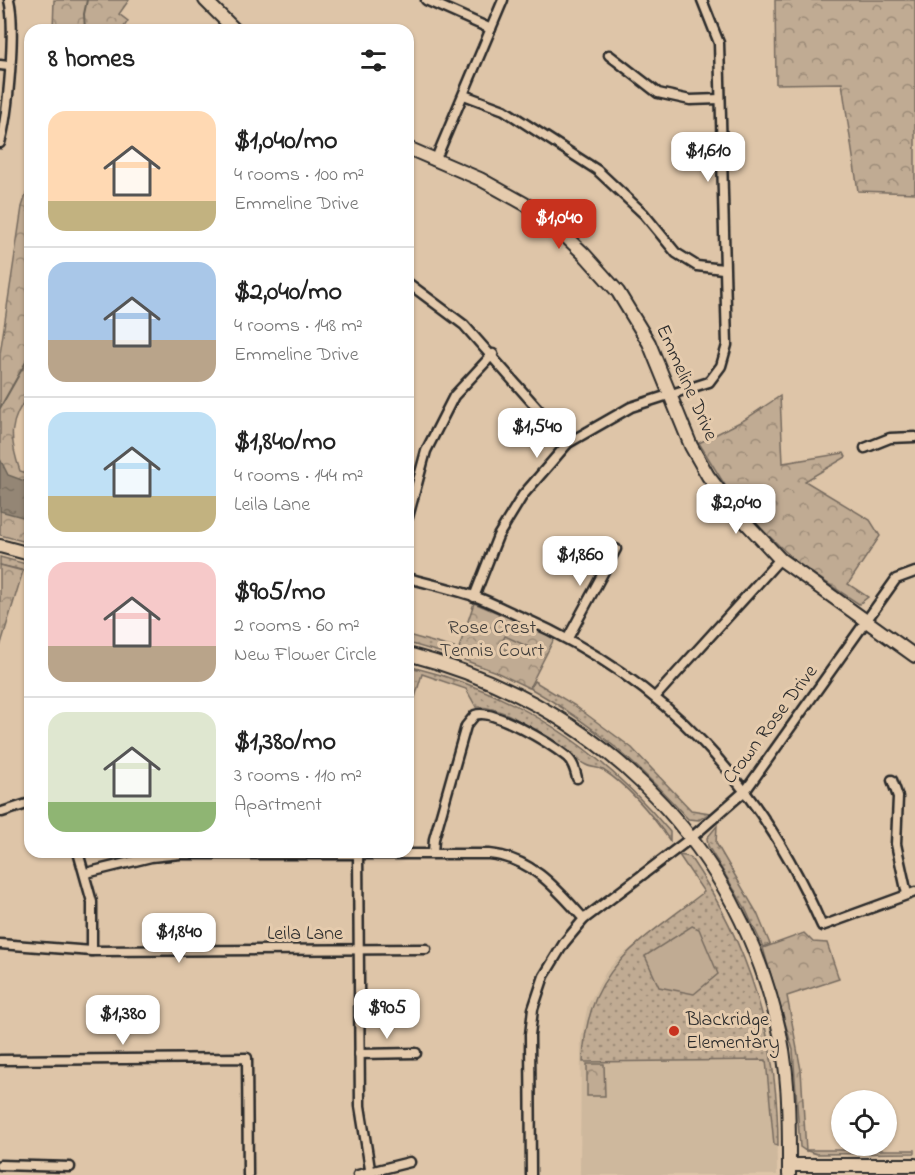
<!DOCTYPE html>
<html lang="en">
<head>
<meta charset="utf-8">
<style>
  :root { --surface:#fff; --page:#f6f6f6; --text:#222; --muted:#767676; --line:#e0e0e0; --accent:#c8321e }
  body { margin:0; font-family:"Indie Flower",sans-serif; background:var(--page); color:var(--text); height:100vh; display:flex; flex-direction:column; font-size:22px; white-space:nowrap }
  * { box-sizing:border-box; margin:0 }
  p { font-size:20px; color:var(--muted) }
  .icon { flex:none; width:33px; height:33px; fill:none; stroke:currentColor; stroke-width:2; stroke-linecap:round; stroke-linejoin:round }
  .map { position:relative; flex:1; overflow:hidden }
  .sheet { position:absolute; left:24px; top:24px; width:390px; height:834px; display:flex; flex-direction:column; background:var(--surface); border-radius:18px; box-shadow:0 2px 4px #0004 }
  .sheet>* { flex:none }
  .fabs { position:absolute; left:831px; top:1090px; display:grid; gap:12px }
  .fabs a { display:grid; place-items:center; width:66px; height:66px; border-radius:50%; background:var(--surface); box-shadow:0 2px 4px #0004; font-size:30px }
  .price { position:absolute; translate:-50% -51px; padding:0 14px; border-radius:12px; background:#fff; color:#222; font-size:20px; line-height:39px; filter:drop-shadow(0 2px 3px #0008) }
  .price::after { content:''; position:absolute; left:50%; top:36px; width:18px; height:14px; margin-left:-9px; background:inherit; clip-path:polygon(0 0,100% 0,50% 100%) }
  .price.selected { background:var(--accent); color:#fff }
  ul { padding:0; list-style:none }
  li { display:flex; align-items:center; gap:18px; height:150px; padding:0 24px }
  li+li { border-top:2px solid var(--line) }
  li span { display:grid; place-items:center; flex:none; width:168px; height:120px; border-radius:18px; color:#555 }
  li>.icon { margin-inline-start:auto }
  span .icon { width:72px; height:72px; fill:#fffc; stroke-width:1 }
  li b { font-size:26px }
  h2 { display:flex; justify-content:space-between; align-items:center; height:72px; padding:0 24px; font-size:26px }
  .map>svg:first-child { display:block }
</style>
</head>
<body>
<div class="map">
<svg width="915" height="1175" viewBox="0 0 915 1175">
  <defs>
    <pattern id="grass-dots" width="8" height="8" patternUnits="userSpaceOnUse" patternTransform="scale(1.5)"><rect width="8" height="8" fill="#c0ab93"/><path d="M2 2h.1M6 6h.1" fill="none" stroke="#9c8b78" stroke-width="1.8" stroke-linecap="round"/></pattern>
    <pattern id="park-crowns" width="20" height="18" patternUnits="userSpaceOnUse" patternTransform="scale(1.5)"><rect width="20" height="18" fill="#c0ab93"/><path d="M2 6a3 3 0 1 1 6 0M12 15a3 3 0 1 1 6 0" fill="none" stroke="#9c8b78"/></pattern>
    <pattern id="water-ripples" width="26" height="14" patternUnits="userSpaceOnUse" patternTransform="scale(1.5)"><rect width="26" height="14" fill="#948675"/><path d="M2 4q2-2 4 0t4 0M15 11q2-2 4 0t4 0" fill="none" stroke="#796e60"/></pattern>
  </defs>
  <rect width="100%" height="100%" fill="#dec5a8"/>
  <filter id="ink" filterUnits="userSpaceOnUse"><feTurbulence type="fractalNoise" baseFrequency=".0167" numOctaves="2"/><feDisplacementMap in="SourceGraphic" scale="12" xChannelSelector="R" yChannelSelector="G"/><feConvolveMatrix kernelMatrix="1 2 1 2 8 2 1 2 1" color-interpolation-filters="sRGB"/></filter>
  <g filter="url(#ink)">
    <polygon fill="#ceb89d" points="709,887 769,1045 776,1092 777,1175 580,1175 581,1040 588,1005 606,972 618,958"/>
    <g fill="url(#grass-dots)" stroke="#766b5f" stroke-width="1.5">
      <polygon points="0,557 30,565 30,572 0,565"/>
      <polygon points="408,635 458,649 456,657 408,643"/>
      <path d="M412 667C518 693 601 749 670 832V841C653 816 629 787 603 770 598 767 591 768 586 765 555 748 512 705 476 707L466 689 422 674 408 721V701L412 688 408 687Z"/>
      <path d="M534 681 574 705 632 748 691 810 710 813 699 820 688 819C638 764 595 725 530 688Z"/>
      <polygon points="717,826 716,843 757,913 770,944 763,947 744,906 708,846 707,838"/>
      <path d="M679 855 690 857C750 946 778 1038 778 1146L774 1145 766 1060 583 1062C585 969 638 944 704 892Z"/>
      <polygon points="804,1150 915,1150 915,1153 817,1154"/>
    </g>
    <g fill="url(#park-crowns)" stroke="#766b5f" stroke-width="1.5">
      <polygon points="54,0 129,0 119,14 128,21 122,30 53,30"/>
      <polygon points="775,0 915,0 915,193 858,191 842,83 776,84"/>
      <path d="M30 182V393C8 421 9 439 20 471L30 474V543L0 535V354L22 207Z"/>
      <polygon points="780,396 783,463 844,453 846,457 805,481 870,520 880,536 848,584 868,597 859,604 801,566 739,508 699,443 744,420"/>
      <polygon points="0,565 23,571 0,647"/>
      <polygon points="474,603 555,637 529,688 496,672 456,657"/>
      <polygon points="804,933 813,942 827,943 839,979 787,996 801,1070 806,1151 800,1147 793,1050 763,948"/>
      <polygon points="587,1064 604,1064 605,1096 587,1096"/>
    </g>
    <g fill="#c0ab93" stroke="#766b5f" stroke-width="1.5">
      <polygon points="505,636 531,648 526,659 500,647"/>
      <polygon points="692,926 699,929 718,974 694,994 659,987 645,956"/>
    </g>
    <polygon fill="url(#water-ripples)" stroke="#6a6257" stroke-width="1.5" points="0,459 8,475 30,483 30,519 0,511"/>
    <g fill="none" stroke-linecap="round" stroke-linejoin="round">
      <g stroke="#6a6257" stroke-width="2">
        <polyline points="85,30 84,14 87,0"/>
        <polyline points="0,408 26,362 30,344"/>
      </g>
      <g stroke="#2b2b2b" stroke-width="13">
        <g id="street">
          <polyline points="426,0 491,29"/>
          <polyline points="609,55 658,93 690,100 720,99"/>
          <polyline points="0,65 9,66"/>
          <polyline points="464,95 504,110 597,170 644,214 676,253 697,266 723,269"/>
          <path d="M0 143C8 115 16 27 9 0"/>
          <polyline points="435,161 503,0"/>
          <polyline points="408,283 464,325 568,443"/>
          <polyline points="865,448 890,438 915,437"/>
          <polyline points="408,517 426,451 454,396 493,354"/>
          <path d="M408 578C430 584 452 589 474 596 491 602 507 611 524 618 666 681 761 785 822 926L915 892"/>
          <polyline points="474,597 498,536 523,495 568,443 631,407 709,382 721,366 727,345 719,43 702,0"/>
          <polyline points="568,638 616,549"/>
          <polyline points="656,696 780,559"/>
          <polyline points="892,780 898,797 896,844 907,894"/>
          <polyline points="2,812 30,803"/>
          <polyline points="78,852 92,902 92,951"/>
          <polyline points="358,853 360,1106 371,1175"/>
          <path d="M433 853 434 839 466 726 475 715C493 708 551 744 567 757 573 762 575 770 577 778"/>
          <path d="M86 873 151 857 180 854H489C532 858 557 889 584 919"/>
          <polyline points="0,944 92,951 426,949"/>
          <polyline points="359,1054 416,1053"/>
          <polyline points="0,1060 247,1058 248,1175"/>
          <polyline points="0,1165 70,1167"/>
          <polyline points="358,1175 410,1162"/>
          <polyline points="531,1175 530,1035 533,1009 544,976 564,943 584,919 691,838 746,790 896,579 915,572"/>
        </g>
      </g>
      <g stroke="#2b2b2b" stroke-width="16">
        <g id="secondary">
          <polyline points="205,0 235,30"/>
          <polyline points="408,148 480,179 541,213 584,254 618,292 649,343 691,446 708,476 735,511 780,559 915,656"/>
          <polyline points="0,546 30,554"/>
          <path d="M408 654C591 702 729 832 776 1017 790 1069 789 1122 789 1175"/>
          <polyline points="789,1165 915,1165"/>
        </g>
      </g>
      <use href="#street" stroke="#e5cbad" stroke-width="8"/>
      <use href="#secondary" stroke="#e5cbad" stroke-width="12"/>
    </g>
  </g>
  <circle fill="#c8321e" stroke="#e5cbad" stroke-width="2" cx="674" cy="1031" r="6"/>
  <g text-anchor="middle" dominant-baseline="central" stroke-width="6" stroke-linejoin="round" paint-order="stroke">
    <g font-size="20" fill="#2b2b2b" stroke="#e5cbad">
      <text transform="translate(686 383) rotate(66)">Emmeline Drive</text>
      <text transform="translate(771 725) rotate(-53)">Crown Rose Drive</text>
      <text x="305" y="934">Leila Lane</text>
    </g>
    <g font-size="20" fill="#413e3b" stroke="#e5cbad">
      <text x="492" y="628">Rose Crest<tspan x="492" dy="23">Tennis Court</tspan></text>
    </g>
    <g font-size="20" fill="#2b2b2b" stroke="#e5cbad" text-anchor="start">
      <text x="686" y="1020">Blackridge<tspan x="686" dy="23">Elementary</tspan></text>
    </g>
  </g>
</svg>
<div class="fabs">
<a><svg class="icon" aria-label="locate" viewBox="0 0 24 24"><circle cx="12" cy="12" r="6"/><path d="M12 2v4M12 18v4M2 12h4M18 12h4"/></svg></a>
</div>
<b class="price" style="left:708px;top:183px">$1,610</b>
<b class="price selected" style="left:559px;top:250px">$1,040</b>
<b class="price" style="left:537px;top:459px">$1,540</b>
<b class="price" style="left:736px;top:535px">$2,040</b>
<b class="price" style="left:580px;top:587px">$1,860</b>
<b class="price" style="left:179px;top:964px">$1,840</b>
<b class="price" style="left:387px;top:1040px">$905</b>
<b class="price" style="left:123px;top:1046px">$1,380</b>
<section class="sheet">
<h2>8 homes<svg class="icon" aria-label="filters" viewBox="0 0 24 24"><path d="M4 7h16M4 17h16"/><circle cx="9" cy="7" r="2"/><circle cx="15" cy="17" r="2"/></svg></h2>
<ul>
<li><span style="background:linear-gradient(#ffd9b3 75%,#c2b280 0)"><svg class="icon" aria-label="home" viewBox="0 0 24 24"><path d="M3 11l9-7 9 7M6 9v11h12V9"/></svg></span><div><b>$1,040/mo</b><p>4 rooms · 100 m²</p><p>Emmeline Drive</p></div></li>
<li><span style="background:linear-gradient(#a9c7e8 65%,#b9a48a 0)"><svg class="icon" aria-label="home" viewBox="0 0 24 24"><path d="M3 11l9-7 9 7M6 9v11h12V9"/></svg></span><div><b>$2,040/mo</b><p>4 rooms · 148 m²</p><p>Emmeline Drive</p></div></li>
<li><span style="background:linear-gradient(#bfe0f5 70%,#c2b280 0)"><svg class="icon" aria-label="home" viewBox="0 0 24 24"><path d="M3 11l9-7 9 7M6 9v11h12V9"/></svg></span><div><b>$1,840/mo</b><p>4 rooms · 144 m²</p><p>Leila Lane</p></div></li>
<li><span style="background:linear-gradient(#f6c9c9 70%,#b9a48a 0)"><svg class="icon" aria-label="home" viewBox="0 0 24 24"><path d="M3 11l9-7 9 7M6 9v11h12V9"/></svg></span><div><b>$905/mo</b><p>2 rooms · 60 m²</p><p>New Flower Circle</p></div></li>
<li><span style="background:linear-gradient(#dfe7d0 75%,#8fb573 0)"><svg class="icon" aria-label="home" viewBox="0 0 24 24"><path d="M3 11l9-7 9 7M6 9v11h12V9"/></svg></span><div><b>$1,380/mo</b><p>3 rooms · 110 m²</p><p>Apartment</p></div></li>
</ul>
</section>
</div>
</body>
</html>
